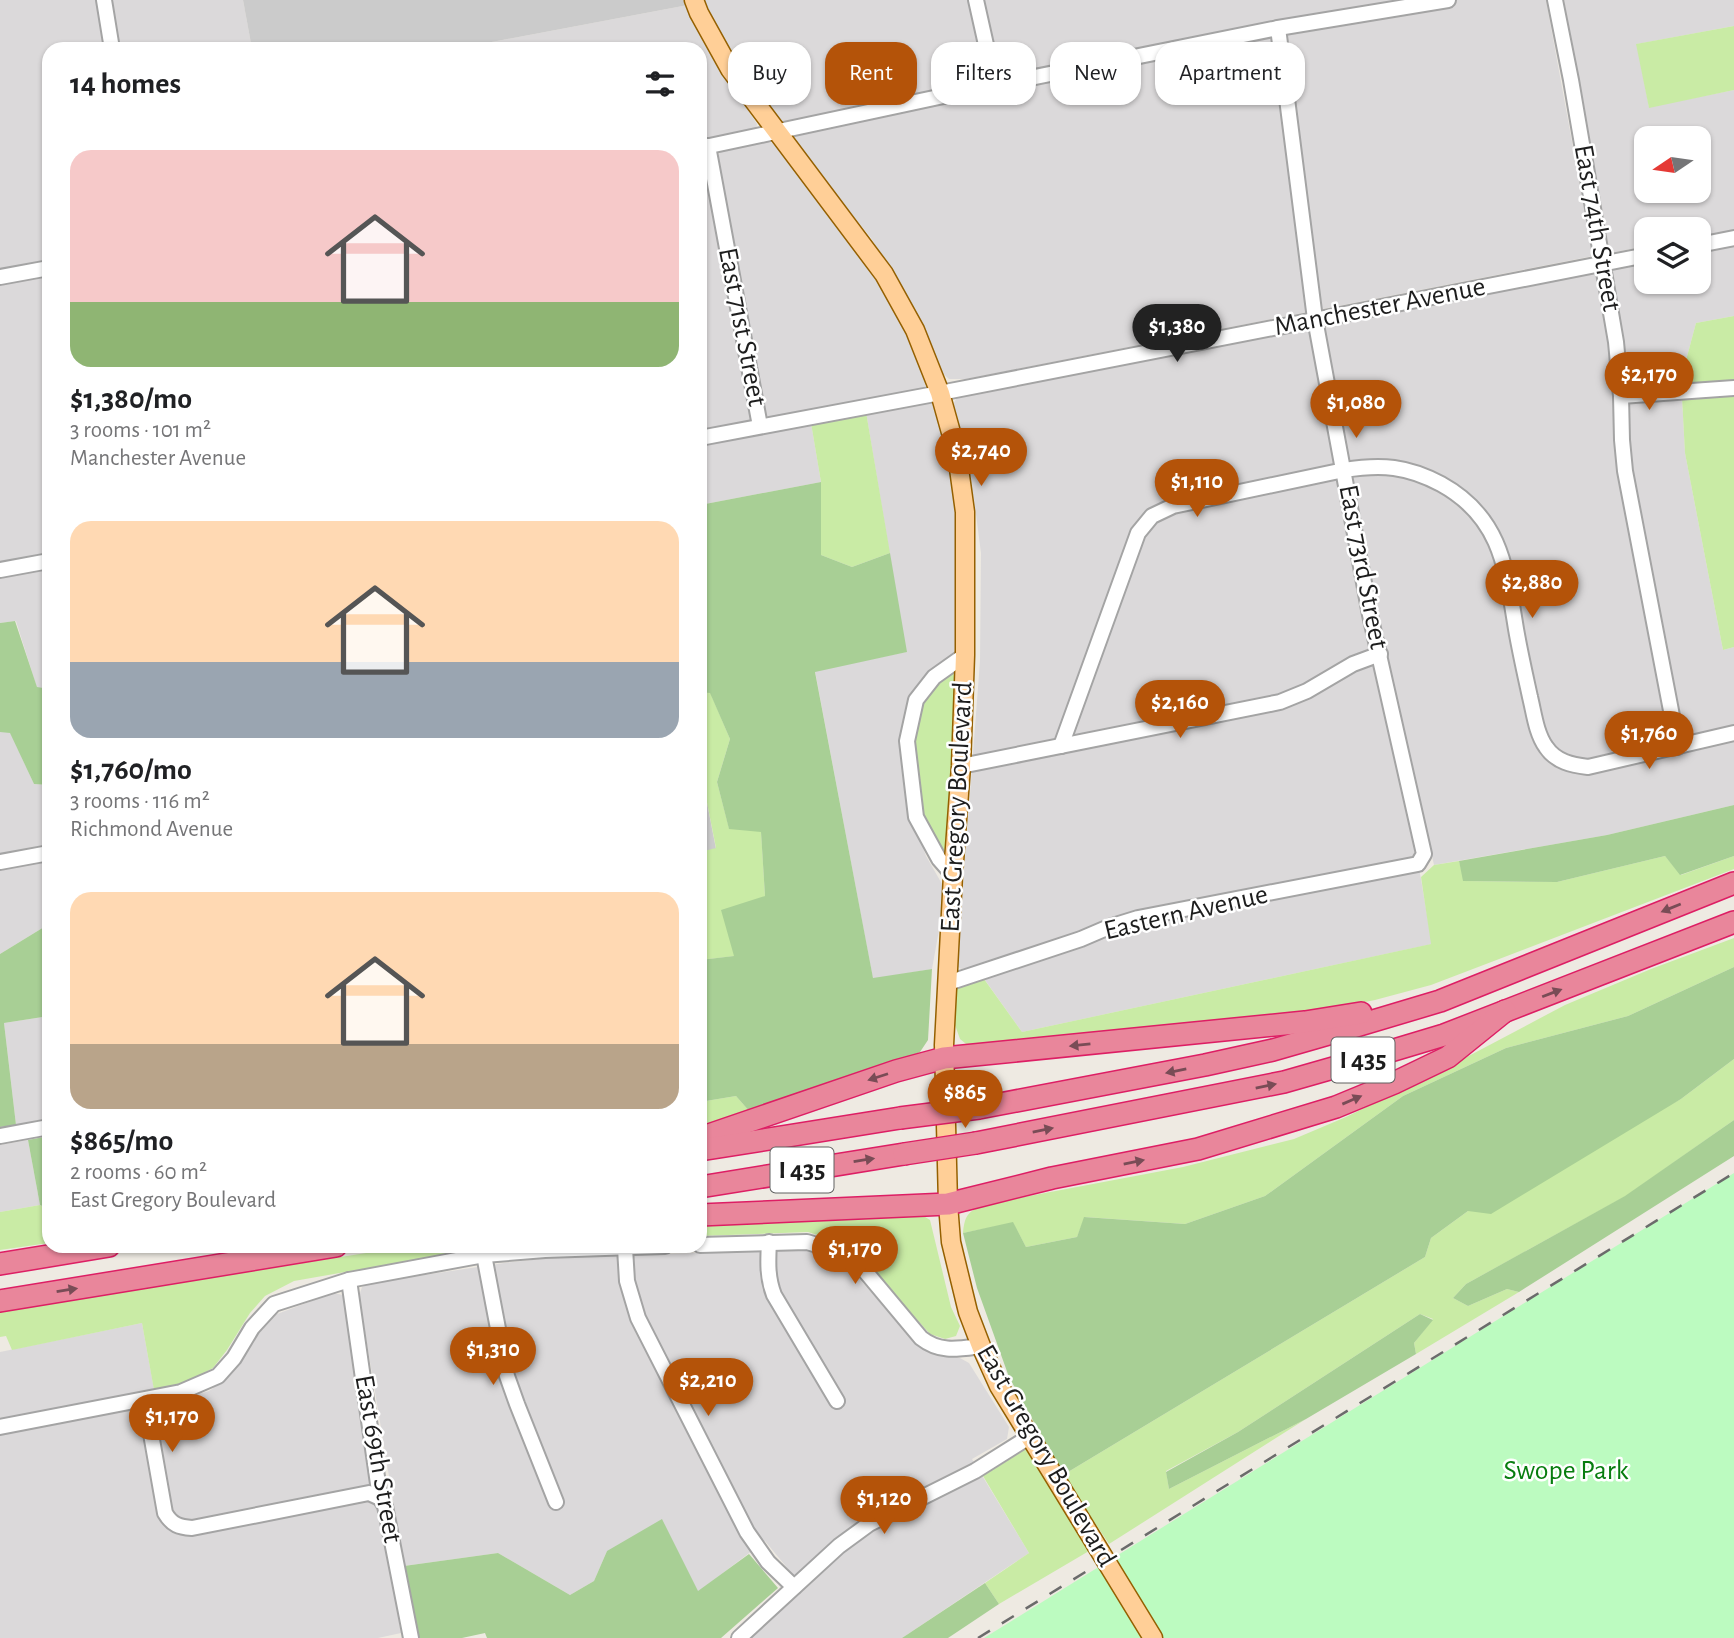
<!DOCTYPE html>
<html lang="en">
<head>
<meta charset="utf-8">
<style>
  :root { --surface:#fff; --page:#f6f6f6; --text:#202124; --muted:#757577; --accent:#b45309 }
  body { margin:0; font-family:"Alegreya Sans",sans-serif; background:var(--page); color:var(--text); height:100vh; display:flex; flex-direction:column; font-size:26px; white-space:nowrap }
  * { box-sizing:border-box; margin:0 }
  p { font-size:23px; color:var(--muted) }
  .icon { flex:none; width:38px; height:38px; fill:none; stroke:currentColor; stroke-width:2; stroke-linecap:round; stroke-linejoin:round }
  .map { position:relative; flex:1; overflow:hidden }
  .drawer { position:absolute; left:42px; top:42px; width:665px; height:1211px; display:flex; flex-direction:column; background:var(--surface); border-radius:21px; box-shadow:0 2px 5px #0004 }
  .drawer>* { flex:none }
  .guide { position:absolute; left:728px; top:42px; width:665px; height:63px; display:flex; gap:14px }
  .needle { width:46px; rotate:257deg }
  .fabs { position:absolute; left:1634px; top:126px; display:grid; gap:14px }
  .fabs a { display:grid; place-items:center; width:77px; height:77px; border-radius:14px; background:var(--surface); box-shadow:0 2px 5px #0004; font-size:35px }
  .price { position:absolute; translate:-50% -60px; padding:0 16px; border-radius:24px; background:var(--accent); color:#fff; font-size:23px; line-height:46px; filter:drop-shadow(0 2px 4px #0008) }
  .price::after { content:''; position:absolute; left:50%; top:42px; width:21px; height:16px; margin-left:-10px; background:inherit; clip-path:polygon(0 0,100% 0,50% 100%) }
  .price.current { background:#222; color:#fff }
  ul { padding:0; list-style:none }
  li { display:grid; align-content:center; gap:14px; height:371px; padding:0 28px }
  li span { display:grid; place-items:center; height:217px; border-radius:21px; color:#555 }
  li>.icon { margin-inline-start:auto }
  span .icon { width:126px; height:126px; fill:#fffc; stroke-width:1 }
  li b { font-size:30px }
  h2 { display:flex; justify-content:space-between; align-items:center; height:84px; padding:0 28px; font-size:30px }
  .chip { padding:0 24px; border-radius:21px; background:var(--surface); box-shadow:0 2px 5px #0004; font-size:24px; line-height:63px }
  .chip.current { background:var(--accent); color:#fff }
  .map>svg:first-child { display:block }
</style>
</head>
<body>
<div class="map">
<svg width="1734" height="1638" viewBox="0 0 1734 1638">
  <rect width="100%" height="100%" fill="#eeeae2"/>
  <g fill="#dbd9da" fill-rule="evenodd">
    <polygon points="0,0 243,0 252,49 49,49 49,555 0,564"/>
    <polygon points="704,0 1546,0 1593,256 966,379 949,379 940,371 908,298 871,238 801,151 737,66"/>
    <path d="M1564 0H1734V26L1637 44 1649 107 1734 90V230L1699 237V229H1647V246L1610 253ZM1647 138H1699V191H1647Z"/>
    <polygon points="688,5 716,61 757,124 756,130 702,144 759,432 811,423 821,482 700,505 700,49 455,49"/>
    <polygon points="766,142 773,143 778,146 891,297 928,380 924,388 920,390 771,419 766,415 764,412 716,161 720,152 724,149"/>
    <polygon points="1734,246 1734,316 1696,323 1681,379 1685,453 1723,650 1734,647 1734,805 1607,835 1434,865 1377,611 1325,331 1328,323 1647,263 1647,282 1699,282 1699,253"/>
    <polygon points="1309,325 1312,330 1416,850 1432,944 1022,1032 975,966 961,969 957,966 980,661 981,553 974,499 954,412 954,403 957,397"/>
    <polygon points="934,402 950,462 956,514 957,652 927,678 907,705 900,742 912,818 926,856 942,884 944,902 932,969 873,979 815,671 906,652 866,412"/>
    <polygon points="49,568 49,689 37,688 16,621 0,623 0,577"/>
    <polygon points="0,732 10,732 34,784 49,785 49,849 0,857"/>
    <polygon points="49,856 49,924 0,954 0,865"/>
    <polygon points="49,1016 49,1118 16,1125 4,1023"/>
    <polygon points="28,1140 40,1205 0,1212 0,1145"/>
    <polygon points="808,1249 832,1257 855,1274 916,1343 932,1353 960,1358 969,1363 1009,1427 1007,1439 972,1459 1029,1553 902,1638 747,1638 803,1587 765,1541 698,1592 607,1551 594,1581 570,1595 498,1553 404,1566 359,1296 362,1287 372,1283 504,1263 550,1258"/>
    <polygon points="333,1293 343,1295 401,1633 378,1638 0,1638 0,1352 142,1323 157,1406 209,1391 228,1378 259,1333 277,1314"/>
  </g>
  <g fill="#cbcbcb">
    <polygon points="243,0 686,0 688,5 455,49 252,49"/>
    <polygon points="700,767 716,849 700,852"/>
  </g>
  <g fill="#c9eba5">
    <polygon points="1734,26 1734,90 1649,108 1636,44"/>
    <polygon points="1734,316 1734,647 1723,650 1685,453 1681,379 1696,323"/>
    <polygon points="866,412 890,553 852,567 821,555 821,482 811,423"/>
    <polygon points="955,670 959,673 946,859 927,829 920,808 914,740 918,715 929,693 943,677"/>
    <polygon points="700,692 710,692 730,739 717,782 729,828 761,831 765,896 735,956 700,960 700,852 716,848 700,767"/>
    <polygon points="1665,856 1681,875 1734,856 1734,869 1431,985 1375,1000 1284,1018 971,1048 960,1039 955,1025 956,989 984,979 1022,1032 1431,944 1421,877 1434,865 1459,861 1464,881 1557,882"/>
    <path d="M1734 938V967L1628 1016 1506 1048 1403 1096 1265 1196 1185 1224 1085 1217 1077 1237 1026 1247 1013 1223 963 1233C965 1213 969 1211 987 1204L1183 1167 1294 1139 1346 1117 1446 1068 1565 1005 1651 969Z"/>
    <polygon points="1734,1059 1734,1120 1626,1196 1466,1284 1453,1298 1468,1306 1507,1289 1519,1292 1416,1354 1414,1343 1433,1319 1420,1314 1238,1432 1166,1471 1169,1489 1306,1419 1109,1544 1063,1475 1425,1257 1431,1238 1468,1211 1681,1099"/>
    <polygon points="736,1096 750,1112 700,1128 700,1102"/>
    <polygon points="40,1205 49,1209 49,1243 0,1250 0,1212"/>
    <polygon points="922,1215 930,1220 951,1307 960,1326 956,1336 945,1339 930,1334 857,1253 833,1240 808,1232 700,1236 700,1223"/>
    <polygon points="411,1246 507,1246 465,1251 294,1281 265,1296 250,1313 227,1350 213,1368 186,1382 154,1390 142,1323 12,1350 6,1336 0,1337 0,1310"/>
    <polygon points="1026,1449 1089,1551 999,1604 985,1583 1029,1553 983,1476"/>
  </g>
  <g fill="#a8cf95">
    <polygon points="821,482 821,555 852,567 890,553 907,652 815,672 873,978 932,969 928,1040 920,1052 903,1060 750,1112 736,1096 700,1102 700,960 734,956 721,910 765,896 761,832 729,829 717,782 730,739 710,693 700,692 700,505"/>
    <polygon points="15,621 37,687 49,689 49,785 34,784 10,733 0,732 0,623"/>
    <polygon points="1734,805 1734,856 1680,875 1665,856 1557,882 1463,881 1459,861 1607,835"/>
    <polygon points="49,924 49,1016 4,1023 16,1125 0,1127 0,954"/>
    <polygon points="1734,967 1734,1059 1681,1099 1491,1214 1468,1211 1431,1238 1425,1257 1063,1475 1009,1377 977,1288 963,1233 1013,1222 1026,1247 1077,1237 1084,1217 1185,1224 1265,1196 1403,1096 1506,1048 1628,1016"/>
    <polygon points="1734,1120 1734,1156 1519,1292 1507,1289 1468,1306 1453,1298 1466,1284 1625,1196"/>
    <polygon points="49,1136 49,1209 40,1205 28,1140"/>
    <polygon points="1420,1314 1433,1320 1414,1343 1416,1354 1306,1419 1169,1489 1166,1472 1238,1432"/>
    <polygon points="662,1519 698,1591 749,1554 778,1588 721,1638 487,1638 485,1633 462,1638 418,1638 404,1566 498,1553 570,1595 594,1581 607,1551"/>
    <polygon points="985,1583 999,1604 948,1638 902,1638"/>
  </g>
  <polygon fill="#bcfbc0" points="1734,1173 1734,1638 984,1638"/>
  <g fill="none" stroke-linecap="round" stroke-linejoin="round">
    <g stroke="#a4a4a4" stroke-width="18">
      <g id="minor">
        <polyline points="104,0 112,49"/>
        <polyline points="976,0 995,85"/>
        <polyline points="1555,0 1571,80 1616,342 1621,396 1622,440 1625,471 1678,747"/>
        <polyline points="708,146 760,426"/>
        <polyline points="700,148 995,85 1278,28 1448,0"/>
        <polyline points="1699,245 1734,238"/>
        <polyline points="0,277 49,268"/>
        <polyline points="1621,396 1734,388"/>
        <polyline points="700,438 940,393 1647,255"/>
        <polyline points="0,570 49,561"/>
        <path d="M1061 746 1138 533 1152 516 1173 506 1344 470C1382 464 1407 466 1441 484 1501 517 1506 568 1516 629 1520 652 1525 674 1530 697 1534 713 1536 733 1546 747 1556 762 1572 765 1588 767L1734 733"/>
        <polyline points="961,766 1280,702 1307,691 1353,664 1380,654"/>
        <polyline points="0,862 49,853"/>
        <polyline points="953,875 939,859 916,817 907,741 916,700 934,677 965,655"/>
        <polyline points="948,983 1081,939 1109,927 1138,918 1418,864 1424,854 1370,615 1315,319 1278,28"/>
        <polyline points="0,1136 49,1127"/>
        <path d="M769 1242C768 1261 767 1277 774 1295L837 1401"/>
        <path d="M700 1245 807 1242 837 1251 852 1259 865 1271 921 1338C940 1353 958 1349 981 1346"/>
        <polyline points="625,1248 627,1281 638,1318 747,1532 768,1562 794,1587"/>
        <polyline points="484,1255 507,1376 517,1404 556,1502"/>
        <polyline points="349,1280 380,1498 385,1506 411,1638"/>
        <path d="M145 1400 165 1513C172 1525 179 1527 192 1528L369 1493 380 1498"/>
        <polyline points="0,1427 181,1392 218,1376 234,1358 252,1328 274,1304 349,1280 484,1255 545,1250 665,1246"/>
        <polyline points="739,1638 839,1546 869,1524 975,1471 1029,1437"/>
      </g>
    </g>
    <g stroke="#956000" stroke-width="21">
      <polyline id="major" points="694,0 699,13 730,69 884,274 915,330 940,393 957,454 965,512 965,655 961,766 953,875 944,1045 948,1204 951,1242 968,1312 981,1346 999,1386 1153,1638"/>
    </g>
    <g stroke="#dd1e64" stroke-width="24">
      <g id="highway">
        <polyline points="979,1108 1205,1065 1273,1050 1353,1027 1440,1001 1734,883"/>
        <polyline points="700,1138 896,1071 944,1058 1305,1022 1361,1013"/>
        <polyline points="976,1143 1284,1082 1354,1062 1444,1035 1734,922"/>
        <polyline points="700,1150 900,1118"/>
        <polyline points="700,1187 904,1154"/>
        <polyline points="700,1215 948,1204 1052,1178 1198,1149 1336,1107 1394,1083 1448,1057 1505,1011"/>
        <polyline points="0,1264 109,1246"/>
        <polyline points="0,1301 336,1246"/>
      </g>
    </g>
    <use href="#minor" stroke="#fff" stroke-width="14"/>
    <use href="#major" stroke="#ffcf97" stroke-width="18"/>
    <use href="#highway" stroke="#e9869b" stroke-width="21"/>
    <polyline stroke="#6b6b6b" stroke-width="2.5" stroke-dasharray="14 14" stroke-linecap="butt" points="978,1638 1734,1173"/>
    <g stroke="#dd1e64" stroke-width="24" stroke-linecap="butt">
      <g id="highway-bridge">
        <polyline points="900,1118 979,1108"/>
        <polyline points="904,1154 976,1143"/>
      </g>
    </g>
    <use href="#highway-bridge" stroke="#e9869b" stroke-width="21"/>
  </g>
  <defs><path id="oneway-solid" d="M-6-.8H1V-3.2L6.5 0L1 3.2V.8H-6Z" transform="scale(1.75)"/></defs>
  <g fill="#794c56">
    <use href="#oneway-solid" transform="translate(1671 908) rotate(158)"/>
    <use href="#oneway-solid" transform="translate(1552 993) rotate(-21)"/>
    <use href="#oneway-solid" transform="translate(1080 1045) rotate(174)"/>
    <use href="#oneway-solid" transform="translate(1176 1071) rotate(169)"/>
    <use href="#oneway-solid" transform="translate(878 1077) rotate(162)"/>
    <use href="#oneway-solid" transform="translate(1266 1086) rotate(-11)"/>
    <use href="#oneway-solid" transform="translate(1352 1100) rotate(-23)"/>
    <use href="#oneway-solid" transform="translate(1043 1130) rotate(-11)"/>
    <use href="#oneway-solid" transform="translate(864 1160) rotate(-9)"/>
    <use href="#oneway-solid" transform="translate(1134 1162) rotate(-11)"/>
    <use href="#oneway-solid" transform="translate(67 1290) rotate(-9)"/>
  </g>
  <g text-anchor="middle" dominant-baseline="central" stroke-width="5" stroke-linejoin="round" paint-order="stroke">
    <g fill="#fff" stroke="#616161" stroke-width="2">
      <rect x="1331.5" y="1037.5" width="63" height="45" rx="5"/>
      <rect x="770.5" y="1147.5" width="63" height="45" rx="5"/>
    </g>
    <g font-size="26" font-weight="bold" fill="#1d1d1d">
      <text x="1363" y="1060">I 435</text>
      <text x="802" y="1170">I 435</text>
    </g>
    <g font-size="28" fill="#1d1d1d" stroke="#fff">
      <text transform="translate(1597 228) rotate(80)">East 74th Street</text>
      <text transform="translate(1380 307) rotate(-11)">Manchester Avenue</text>
      <text transform="translate(742 327) rotate(79)">East 71st Street</text>
      <text transform="translate(1363 567) rotate(79)">East 73rd Street</text>
      <text transform="translate(957 807) rotate(-87)">East Gregory Boulevard</text>
      <text transform="translate(1186 913) rotate(-13)">Eastern Avenue</text>
      <text transform="translate(1046 1456) rotate(60)">East Gregory Boulevard</text>
      <text transform="translate(378 1459) rotate(80)">East 69th Street</text>
    </g>
    <g font-size="28" fill="#087d0f" stroke="#fff">
      <text x="1566" y="1471">Swope Park</text>
    </g>
  </g>
</svg>
<div class="fabs">
<a><svg class="needle" viewBox="-14 -14 28 28"><path d="M0-13l5 13h-10z" fill="#e53935"/><path d="M0 13l5-13h-10z" fill="#757577"/></svg></a>
<a><svg class="icon" aria-label="layers" viewBox="0 0 24 24"><path d="M12 4l9 5-9 5-9-5zM3 14l9 5 9-5"/></svg></a>
</div>
<b class="price current" style="left:1177px;top:364px">$1,380</b>
<b class="price" style="left:1649px;top:412px">$2,170</b>
<b class="price" style="left:1356px;top:440px">$1,080</b>
<b class="price" style="left:981px;top:488px">$2,740</b>
<b class="price" style="left:1197px;top:519px">$1,110</b>
<b class="price" style="left:1532px;top:620px">$2,880</b>
<b class="price" style="left:1180px;top:740px">$2,160</b>
<b class="price" style="left:1649px;top:771px">$1,760</b>
<b class="price" style="left:965px;top:1130px">$865</b>
<b class="price" style="left:855px;top:1286px">$1,170</b>
<b class="price" style="left:493px;top:1387px">$1,310</b>
<b class="price" style="left:708px;top:1418px">$2,210</b>
<b class="price" style="left:172px;top:1454px">$1,170</b>
<b class="price" style="left:884px;top:1536px">$1,120</b>
<div class="guide">
<a class="chip">Buy</a>
<a class="chip current">Rent</a>
<a class="chip">Filters</a>
<a class="chip">New</a>
<a class="chip">Apartment</a>
</div>
<section class="drawer">
<h2>14 homes<svg class="icon" aria-label="filters" viewBox="0 0 24 24"><path d="M4 7h16M4 17h16"/><circle cx="9" cy="7" r="2"/><circle cx="15" cy="17" r="2"/></svg></h2>
<ul>
<li><span style="background:linear-gradient(#f6c9c9 70%,#8fb573 0)"><svg class="icon" aria-label="home" viewBox="0 0 24 24"><path d="M3 11l9-7 9 7M6 9v11h12V9"/></svg></span><div><b>$1,380/mo</b><p>3 rooms · 101 m²</p><p>Manchester Avenue</p></div></li>
<li><span style="background:linear-gradient(#ffd9b3 65%,#9aa5b1 0)"><svg class="icon" aria-label="home" viewBox="0 0 24 24"><path d="M3 11l9-7 9 7M6 9v11h12V9"/></svg></span><div><b>$1,760/mo</b><p>3 rooms · 116 m²</p><p>Richmond Avenue</p></div></li>
<li><span style="background:linear-gradient(#ffd9b3 70%,#b9a48a 0)"><svg class="icon" aria-label="home" viewBox="0 0 24 24"><path d="M3 11l9-7 9 7M6 9v11h12V9"/></svg></span><div><b>$865/mo</b><p>2 rooms · 60 m²</p><p>East Gregory Boulevard</p></div></li>
</ul>
</section>
</div>
</body>
</html>
